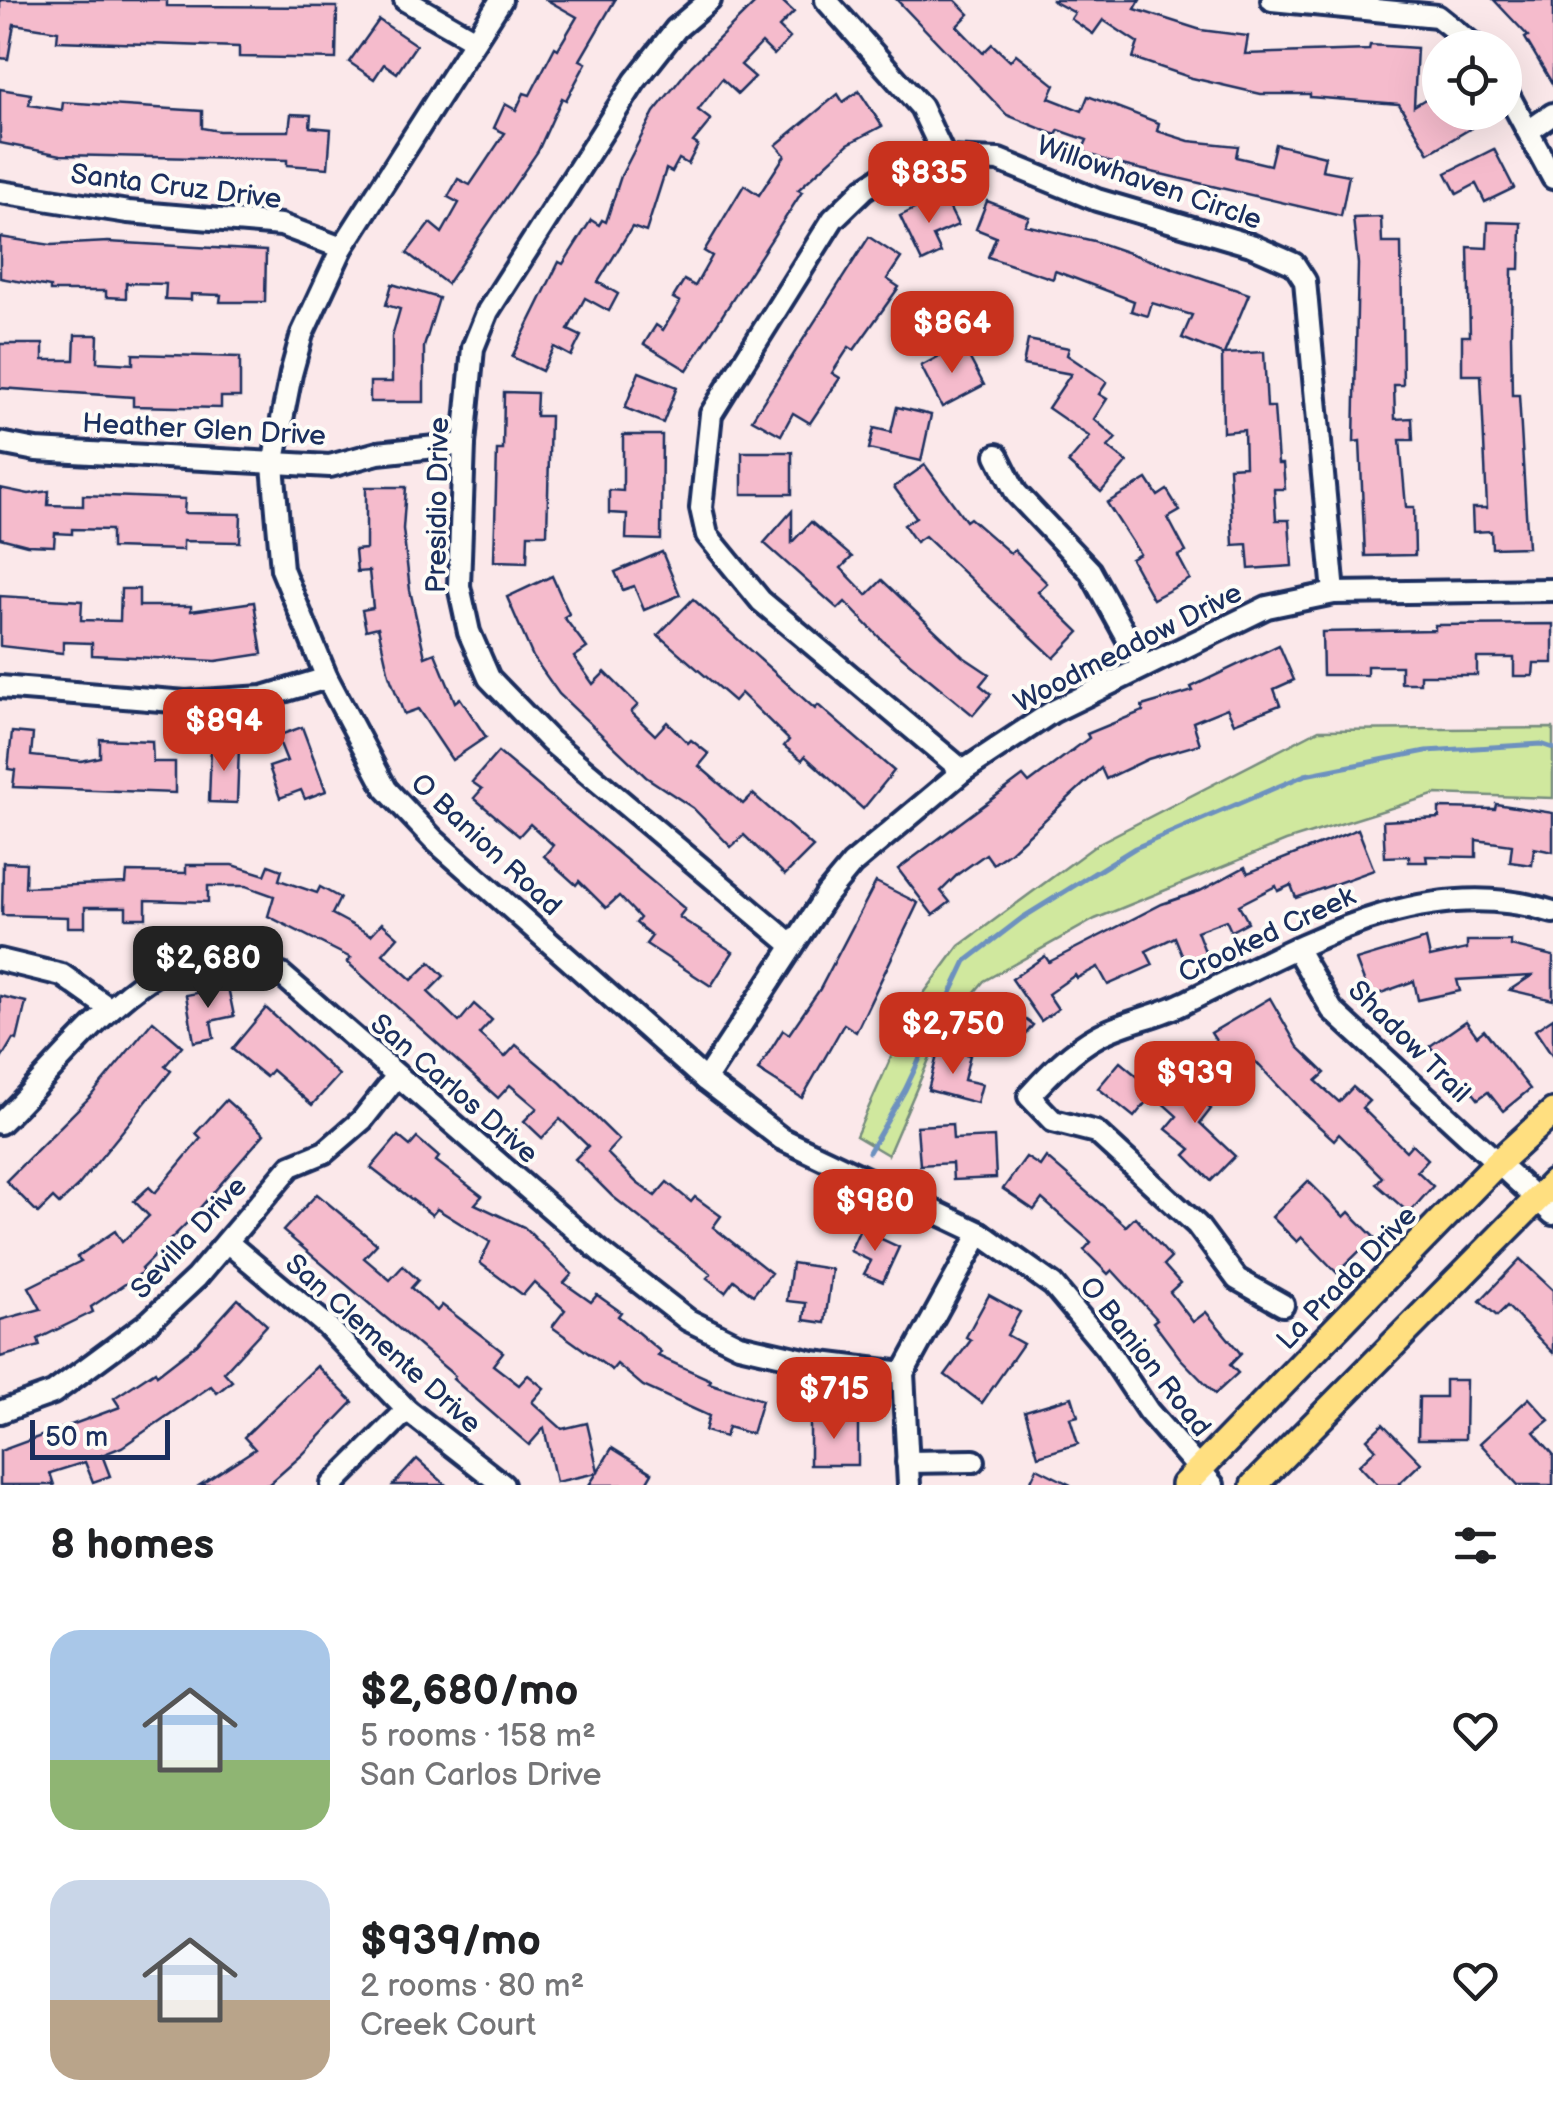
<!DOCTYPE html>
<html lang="en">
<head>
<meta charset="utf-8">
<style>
  :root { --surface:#fff; --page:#f6f6f6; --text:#202124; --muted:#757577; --accent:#c8321e }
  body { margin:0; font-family:"Balsamiq Sans",sans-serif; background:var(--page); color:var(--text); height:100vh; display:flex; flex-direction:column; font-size:38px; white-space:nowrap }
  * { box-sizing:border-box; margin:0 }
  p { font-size:32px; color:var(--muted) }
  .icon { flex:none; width:55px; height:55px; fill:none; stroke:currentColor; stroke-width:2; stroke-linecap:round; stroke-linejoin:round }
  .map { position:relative; height:1485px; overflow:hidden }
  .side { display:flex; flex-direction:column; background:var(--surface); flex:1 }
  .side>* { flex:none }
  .fabs { position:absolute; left:1422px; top:30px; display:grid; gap:20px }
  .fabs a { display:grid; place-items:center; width:100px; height:100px; border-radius:50%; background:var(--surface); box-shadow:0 10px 40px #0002; font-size:50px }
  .scale { position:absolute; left:30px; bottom:25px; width:140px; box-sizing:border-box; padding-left:10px; border:5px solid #1b2f5e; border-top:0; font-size:28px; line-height:35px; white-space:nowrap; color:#1b2f5e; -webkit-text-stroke:8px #fdfcf7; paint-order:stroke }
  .price { position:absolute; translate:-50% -85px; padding:0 22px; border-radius:20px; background:var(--accent); color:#fff; font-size:32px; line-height:65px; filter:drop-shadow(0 2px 5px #0008) }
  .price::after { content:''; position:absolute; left:50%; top:60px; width:30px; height:22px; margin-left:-15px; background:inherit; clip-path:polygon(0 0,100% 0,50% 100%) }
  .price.active { background:#222; color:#fff }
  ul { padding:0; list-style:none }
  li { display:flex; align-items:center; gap:30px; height:250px; padding:0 50px }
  li span { display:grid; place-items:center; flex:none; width:280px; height:200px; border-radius:30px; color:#555 }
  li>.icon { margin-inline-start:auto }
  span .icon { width:120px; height:120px; fill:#fffc; stroke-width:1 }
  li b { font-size:42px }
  h2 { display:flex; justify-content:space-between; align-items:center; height:120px; padding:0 50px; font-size:42px }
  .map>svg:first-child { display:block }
</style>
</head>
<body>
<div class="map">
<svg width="1553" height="1485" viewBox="0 0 1553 1485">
  <rect width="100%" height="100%" fill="#fbe8ea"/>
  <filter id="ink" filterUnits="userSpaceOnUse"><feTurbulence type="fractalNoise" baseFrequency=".01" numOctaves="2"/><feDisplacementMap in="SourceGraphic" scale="20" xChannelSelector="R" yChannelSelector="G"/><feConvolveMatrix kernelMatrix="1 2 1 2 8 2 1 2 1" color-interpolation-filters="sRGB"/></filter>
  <g filter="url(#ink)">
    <polygon fill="#d0e89e" stroke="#768c7e" stroke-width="2.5" points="1553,728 1553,798 1436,794 1286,841 1095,919 984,981 940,1034 888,1155 856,1136 913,1008 959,946 1099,843 1319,730"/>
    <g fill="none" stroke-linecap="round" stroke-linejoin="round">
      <g stroke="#6d91bf" stroke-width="5">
        <polyline points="869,1152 905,1090 966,961 1022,918 1135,848 1305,775 1426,751 1541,744 1553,748"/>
        <polyline points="825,1219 836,1202"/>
      </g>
    </g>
    <g fill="#f5bbcc" stroke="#1b2f5e" stroke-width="2.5">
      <polygon points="0,0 167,0 167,6 337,7 336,59 239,57 239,47 57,41 58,31 14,24 8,59 0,58"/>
      <polygon points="547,0 615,0 580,60 586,63 566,100 562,98 538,151 447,284 407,253 430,223 442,233 459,203 448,197 458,179 470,185 505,133 494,128 505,104 516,110 524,93 530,95 555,47 558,49 577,17"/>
      <polygon points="758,0 781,0 794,12 779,27 790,38 774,55 762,43 741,65 755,77 738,94 722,79 698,110 711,120 693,142 698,145 688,164 679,159 672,172 666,169 646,232 632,227 598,282 618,294 609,311 585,298 568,330 581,336 571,356 554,347 542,371 512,357 559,262 563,264 591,220 599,225 602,220 606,222 621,176 654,112 691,66"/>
      <polygon points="897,0 955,0 969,14 957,26 983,53 992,44 1010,61 1016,54 1055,85 1049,98 1082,111 1088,96 1159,123 1157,131 1189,141 1238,146 1236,157 1270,165 1275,144 1325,156 1322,170 1349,175 1341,216 1109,162 1082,151 1087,140 1059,130 1056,135 1007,115"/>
      <polygon points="1051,0 1140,0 1135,9 1201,30 1248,36 1245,54 1369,50 1370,45 1417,48 1414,106 1440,90 1440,112 1464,112 1473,127 1429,153 1399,104 1310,97 1310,94 1261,94 1192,78 1133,58 1138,43 1103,20 1093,34 1071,19 1075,13"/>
      <polygon points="1494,0 1553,0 1553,85 1525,38 1528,36"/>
      <polygon points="379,20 416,45 397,73 384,64 374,79 349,62"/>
      <polygon points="0,89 31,94 29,105 62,110 63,102 202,111 202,128 219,131 289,131 291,114 311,115 310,127 331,129 328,168 287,165 287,160 61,155 0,143"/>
      <polygon points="859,91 882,126 848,144 798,190 802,192 687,370 644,344 656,325 663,330 680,302 673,298 684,280 695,286 712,256 704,251 744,185 759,195 785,155 776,145 838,94 843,102"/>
      <polygon points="1494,149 1514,188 1485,202 1476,184 1457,194 1446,173"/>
      <polygon points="943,195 958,225 933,236 941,253 922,262 900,216"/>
      <polygon points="987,201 1029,217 1025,225 1094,241 1249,294 1224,354 1264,352 1267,407 1274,407 1278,464 1283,464 1285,489 1274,489 1276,520 1289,520 1292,566 1249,569 1247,544 1233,545 1229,467 1245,466 1244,430 1223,432 1222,354 1182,338 1192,315 1152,303 1148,316 1131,311 1134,301 1055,271 1053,279 988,257 996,237 976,229"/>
      <polygon points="1381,217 1382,243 1401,243 1403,385 1394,385 1395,419 1412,418 1413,440 1400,440 1406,507 1414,507 1415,555 1365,556 1360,441 1354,442 1358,264 1353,218"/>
      <polygon points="1488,222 1521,223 1520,269 1512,269 1511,336 1512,395 1519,395 1528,547 1492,548 1491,531 1473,532 1472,508 1487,508 1481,375 1462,375 1462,336 1470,336 1468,247 1487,248"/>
      <polygon points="0,237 51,245 108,242 266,251 265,302 220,302 221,295 191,294 191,300 165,299 166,284 126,283 126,298 106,297 106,291 50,291 50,287 0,278"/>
      <polygon points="869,237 901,258 887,279 899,287 854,350 849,347 832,373 840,378 810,423 793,413 781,435 752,419"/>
      <polygon points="392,284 439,298 424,347 424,402 370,402 370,382 392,382 392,337 400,309 386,305"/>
      <polygon points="75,335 98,335 97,362 133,364 133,354 240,357 240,397 221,397 221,408 133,406 133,397 0,388 0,344 43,344 43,360 74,360"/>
      <polygon points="1028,340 1069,348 1067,355 1107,382 1099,394 1107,399 1094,419 1116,438 1108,447 1127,462 1101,492 1068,463 1090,437 1048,408 1071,374 1023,365"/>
      <polygon points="962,344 984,385 942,407 921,366"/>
      <polygon points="639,372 677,387 663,423 625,408"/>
      <polygon points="504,392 537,393 536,416 550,416 547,534 528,534 527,562 494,561 497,450 503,450"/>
      <polygon points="897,407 931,415 921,461 869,449 874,428 891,432"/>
      <polygon points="623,435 662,435 661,540 626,539 627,514 609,513 609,490 623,491"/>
      <rect x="742" y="452" width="50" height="42"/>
      <polygon points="925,465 966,521 970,518 1010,553 1014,550 1047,583 1038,592 1079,632 1054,658 925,536 916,542 904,525 916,517 894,487"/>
      <polygon points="1147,479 1158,496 1167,490 1180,511 1168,518 1186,552 1178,556 1190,579 1153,599 1131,559 1140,554 1107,503"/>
      <polygon points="366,487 406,487 403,529 410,590 425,657 435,653 455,702 460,698 486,737 452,760 418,709 404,714 389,675 378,627 366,630 362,610 373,608 369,571 357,572 355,550 366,549"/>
      <polygon points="0,488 29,494 49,491 48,505 83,506 83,495 185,499 184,513 241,514 240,542 183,541 183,550 111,548 111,530 72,529 72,534 55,533 54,546 27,545 0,538"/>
      <polygon points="792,511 792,542 811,522 852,557 841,568 867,595 882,580 962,656 989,674 980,685 991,694 973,715 883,641 845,602 838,609 764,543"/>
      <polygon points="662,552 680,595 644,610 634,586 623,590 615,572"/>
      <polygon points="552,576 569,614 564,617 587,648 574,657 593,684 605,672 638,705 631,712 655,735 667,722 688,743 691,740 709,754 699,766 743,804 753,794 813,847 785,875 744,835 731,847 693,808 646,777 559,694 533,657 507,597"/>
      <polygon points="121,589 139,589 139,606 191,606 191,611 254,602 262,654 216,661 92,655 92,643 63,642 63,653 0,646 0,596 82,601 81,620 120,621"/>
      <polygon points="693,599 815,709 818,705 894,771 863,809 805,756 802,760 784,746 789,740 741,693 734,701 658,635"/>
      <polygon points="1553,624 1553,663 1534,663 1533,676 1514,676 1514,658 1477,658 1477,675 1420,675 1420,683 1401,683 1401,666 1367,666 1367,675 1323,675 1322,632 1435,630 1435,625"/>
      <polygon points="1279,645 1294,680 1274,689 1280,705 1234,723 1227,708 1193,722 1200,744 1148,759 1106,779 1101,768 1010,852 993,864 986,854 958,874 941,891 950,902 933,915 898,869 1023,776 1029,783 1089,738 1087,734 1143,711 1142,706 1193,691 1191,687"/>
      <polygon points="302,727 326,791 305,799 301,790 280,798 269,767 287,761 277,736"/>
      <polygon points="12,732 33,734 31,756 81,761 100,757 100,739 152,741 153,762 175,762 175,793 13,787 15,770 8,769"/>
      <polygon points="211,746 239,747 237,803 209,802"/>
      <polygon points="498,752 685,909 679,917 733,952 711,986 646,944 652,936 636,923 640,918 619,896 606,908 579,881 576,885 544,856 553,845 530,824 519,836 474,798 482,789 472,782"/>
      <polygon points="1496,804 1553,813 1553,852 1534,848 1532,865 1510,862 1512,845 1476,840 1476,857 1426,856 1427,862 1409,862 1409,856 1385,857 1383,821 1439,818 1439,808 1495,809"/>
      <polygon points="1358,829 1374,870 1296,898 1291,885 1278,891 1276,886 1239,905 1248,922 1231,931 1226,920 1197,931 1206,954 1185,962 1175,937 1146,951 1153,965 1108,985 1098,967 1077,978 1075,975 1048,994 1058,1009 1041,1021 1012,979 1045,956 1049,962 1162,904 1200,891 1245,867 1248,873"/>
      <polygon points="3,862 26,863 25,887 126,883 127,872 186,873 186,865 233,865 265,875 269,865 282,870 279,880 317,893 320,887 340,898 332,914 371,935 382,923 398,937 383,954 412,980 430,962 444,976 428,992 459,1022 474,1004 492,1020 479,1034 505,1057 516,1045 561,1083 619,1140 607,1153 637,1183 655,1196 667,1182 691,1202 695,1197 721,1216 713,1227 771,1273 753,1295 734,1280 725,1292 707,1278 711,1274 612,1196 575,1159 588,1146 560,1119 542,1138 524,1121 537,1108 510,1085 498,1098 347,962 351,958 268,916 274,896 246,886 208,886 208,902 146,900 146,918 126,918 126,907 85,907 85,927 68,927 68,917 2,915"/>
      <polygon points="876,882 918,903 856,1032 844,1024 802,1098 758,1070 783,1030 789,1034 820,989"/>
      <polygon points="1426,939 1430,957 1467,949 1467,941 1511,941 1511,946 1553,956 1553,1000 1510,990 1531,976 1457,980 1460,991 1418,1000 1414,981 1370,997 1356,960"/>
      <polygon points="228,987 234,1016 211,1021 214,1038 194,1042 186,995"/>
      <polygon points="0,996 26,1002 17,1040 13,1039 0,1061"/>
      <polygon points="992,996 1033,1025 1021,1040 1007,1030 993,1049 967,1030"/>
      <polygon points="1270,998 1298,1047 1325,1073 1316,1081 1339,1102 1353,1087 1369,1101 1362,1108 1406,1151 1412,1144 1428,1159 1417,1171 1433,1186 1409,1213 1376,1184 1382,1177 1339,1134 1334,1140 1301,1110 1253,1059 1241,1066 1230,1048 1223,1052 1211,1033"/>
      <polygon points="266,1008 339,1075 312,1105 272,1070 266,1077 232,1049"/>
      <polygon points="1553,1018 1553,1057 1535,1030"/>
      <polygon points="153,1021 182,1046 165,1066 171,1071 78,1186 59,1204 53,1198 38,1213 6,1181 90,1097"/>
      <polygon points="1466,1021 1477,1036 1484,1030 1530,1089 1503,1111 1488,1092 1478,1099 1460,1076 1455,1080 1430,1046"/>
      <polygon points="939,1048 970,1055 964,1080 982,1084 977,1103 928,1090"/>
      <polygon points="1120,1062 1155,1091 1134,1117 1098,1088"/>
      <polygon points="1188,1066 1202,1077 1190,1091 1211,1109 1200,1123 1235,1156 1211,1181 1185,1155 1191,1149 1166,1129 1177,1116 1159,1100"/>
      <polygon points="226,1100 264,1134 186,1224 141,1269 143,1272 91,1307 93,1312 38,1339 40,1346 0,1357 0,1320 41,1309 29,1287 81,1261 77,1257 115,1231 122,1242 149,1216 134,1201 149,1187 155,1193 201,1138 196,1133"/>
      <polygon points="952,1124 953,1139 994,1137 996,1178 953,1180 952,1163 920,1165 917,1126"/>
      <polygon points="398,1136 410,1146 417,1138 439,1157 436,1161 482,1196 475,1204 524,1227 572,1274 564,1283 591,1302 597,1295 621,1312 618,1316 661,1352 658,1356 711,1380 709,1383 762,1400 752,1434 728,1427 725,1437 705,1431 709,1416 643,1386 617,1364 612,1370 552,1327 565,1310 534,1282 523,1295 480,1263 490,1242 437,1209 432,1215 371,1168"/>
      <polygon points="1026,1157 1040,1166 1046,1157 1126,1226 1135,1217 1171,1258 1164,1265 1180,1283 1170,1292 1193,1322 1206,1312 1241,1354 1230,1365 1238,1373 1215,1394 1180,1358 1153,1322 1157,1319 1112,1270 1108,1274 1084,1250 1091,1242 1042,1199 1034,1210 1003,1189"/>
      <polygon points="1308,1181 1344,1217 1349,1212 1374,1237 1337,1273 1302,1237 1297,1242 1272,1217"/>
      <polygon points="317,1194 377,1244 364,1258 390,1280 403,1266 418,1280 411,1288 437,1311 442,1305 503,1352 493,1365 519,1385 528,1375 544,1388 532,1402 562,1429 587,1423 598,1471 612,1448 652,1473 645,1485 589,1485 597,1473 556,1482 544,1428 529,1445 453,1379 455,1376 283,1231"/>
      <polygon points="860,1229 899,1247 883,1282 864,1274 871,1261 850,1251"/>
      <polygon points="1520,1259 1553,1290 1553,1353 1507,1306 1497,1316 1480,1301"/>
      <polygon points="792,1263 832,1269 825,1323 804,1320 806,1303 787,1301"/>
      <polygon points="989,1295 1020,1312 1007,1335 1023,1344 982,1403 945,1375 971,1340 966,1337"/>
      <polygon points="238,1299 267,1325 224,1372 232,1381 217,1393 211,1386 122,1447 102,1455 110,1476 93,1482 85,1462 50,1473 54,1485 0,1485 0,1451 120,1407 114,1398 155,1371 157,1375 197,1344"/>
      <polygon points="317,1366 353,1402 302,1455 268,1485 200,1485 255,1449 244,1437"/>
      <polygon points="1445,1380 1466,1380 1465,1439 1418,1439 1419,1397 1445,1397"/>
      <polygon points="1072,1397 1078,1416 1070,1418 1078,1444 1038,1456 1025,1411"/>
      <polygon points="1529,1398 1549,1420 1534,1432 1553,1454 1553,1485 1518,1485 1480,1443"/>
      <rect x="810" y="1418" width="48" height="47"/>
      <polygon points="1383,1424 1421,1463 1398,1485 1378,1485 1359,1465 1376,1449 1367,1439"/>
      <polygon points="417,1459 446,1485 393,1485"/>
      <polygon points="1037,1468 1071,1485 1029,1485"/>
    </g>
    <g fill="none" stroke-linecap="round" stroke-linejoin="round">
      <g stroke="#1b2f5e" stroke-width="28">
        <g id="minor">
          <polyline points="405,0 475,40"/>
          <polyline points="501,0 342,248 302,334 291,374 273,465 282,569 327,678 386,789 434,840 705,1080 782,1139 980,1233 1053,1285 1106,1348 1148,1411 1213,1485"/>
          <polyline points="710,0 676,29 635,81 488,311 473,348 464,444 459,586 469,632 489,678 550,741 792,945"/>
          <polyline points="826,0 921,107 945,158"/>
          <polyline points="1272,0 1437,16 1477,48"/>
          <polyline points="1505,89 1553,178"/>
          <polyline points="1530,130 1553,114"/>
          <polyline points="0,192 128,212 281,225 342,248"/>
          <polyline points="0,443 36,450 330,466 378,453 464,444"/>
          <polyline points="997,455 1016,493 1090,571 1142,665"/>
          <polyline points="0,687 186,702 263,697 327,678"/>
          <polyline points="963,771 761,601 707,535 701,508 711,414 833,219 864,189 891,171 945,158 999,160 1097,200 1251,245 1294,264 1305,281 1334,593"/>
          <polyline points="1296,948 1332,1010 1553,1214"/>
          <polyline points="0,960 62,975 110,1009"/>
          <polyline points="705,1080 827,894 852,864 963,771 1052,712 1267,607 1334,593 1553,590"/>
          <path d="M0 1123C48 1079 128 970 192 960 222 955 254 965 282 975L602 1253 688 1320 739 1345 813 1362 903 1373"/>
          <polyline points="227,1242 326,1325 407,1410 503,1485"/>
          <path d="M1283 1305 1237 1279 1197 1225 1096 1132 1053 1121 1029 1096C1049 1074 1072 1050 1098 1036 1125 1021 1157 1017 1184 1003 1297 948 1424 870 1553 912"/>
          <polyline points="0,1412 53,1393 149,1322 196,1278 291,1166 325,1152 362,1120 397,1076"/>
          <polyline points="907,1462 974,1461"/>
          <polyline points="332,1485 407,1410"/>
          <polyline points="909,1485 903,1373 980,1233"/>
        </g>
      </g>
      <g stroke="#1b2f5e" stroke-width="32">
        <g id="major">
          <polyline points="1184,1485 1495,1165 1553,1112"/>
          <polyline points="1254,1485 1553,1183"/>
        </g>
      </g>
      <use href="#minor" stroke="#fdfcf7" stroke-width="20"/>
      <use href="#major" stroke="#ffdf80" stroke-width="25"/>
    </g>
  </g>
  <g text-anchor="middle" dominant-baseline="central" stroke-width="8" stroke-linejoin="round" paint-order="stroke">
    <g font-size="28" fill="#1b2f5e" stroke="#fdfcf7">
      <text transform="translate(1149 183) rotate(19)">Willowhaven Circle</text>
      <text transform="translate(176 187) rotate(7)">Santa Cruz Drive</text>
      <text transform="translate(204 430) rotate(3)">Heather Glen Drive</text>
      <text transform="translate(438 505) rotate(-89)">Presidio Drive</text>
      <text transform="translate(1128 648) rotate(-27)">Woodmeadow Drive</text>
      <text transform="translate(486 845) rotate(43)">O Banion Road</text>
      <text transform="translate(1267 935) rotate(-25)">Crooked Creek</text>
      <text transform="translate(1409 1042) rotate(45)">Shadow Trail</text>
      <text transform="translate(454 1089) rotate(41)">San Carlos Drive</text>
      <text transform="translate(189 1238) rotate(-47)">Sevilla Drive</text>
      <text transform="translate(1347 1278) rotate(-46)">La Prada Drive</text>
      <text transform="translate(383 1344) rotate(42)">San Clemente Drive</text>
      <text transform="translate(1145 1357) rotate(52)">O Banion Road</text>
    </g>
  </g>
</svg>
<div class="fabs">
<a><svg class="icon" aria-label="locate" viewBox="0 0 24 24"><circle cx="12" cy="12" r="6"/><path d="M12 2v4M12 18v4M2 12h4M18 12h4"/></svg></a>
</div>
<div class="scale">50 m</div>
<b class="price" style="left:929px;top:226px">$835</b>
<b class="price" style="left:952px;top:376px">$864</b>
<b class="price" style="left:224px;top:774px">$894</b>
<b class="price active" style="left:208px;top:1011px">$2,680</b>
<b class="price" style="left:953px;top:1077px">$2,750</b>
<b class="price" style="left:1195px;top:1126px">$939</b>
<b class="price" style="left:875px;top:1254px">$980</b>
<b class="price" style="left:834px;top:1442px">$715</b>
</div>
<section class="side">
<h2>8 homes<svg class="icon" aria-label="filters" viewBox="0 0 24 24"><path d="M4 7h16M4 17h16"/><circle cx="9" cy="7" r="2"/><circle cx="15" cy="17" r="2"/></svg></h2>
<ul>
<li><span style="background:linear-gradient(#a9c7e8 65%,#8fb573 0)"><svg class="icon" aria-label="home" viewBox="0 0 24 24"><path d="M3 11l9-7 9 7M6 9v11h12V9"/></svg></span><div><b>$2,680/mo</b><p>5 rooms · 158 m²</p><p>San Carlos Drive</p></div><svg class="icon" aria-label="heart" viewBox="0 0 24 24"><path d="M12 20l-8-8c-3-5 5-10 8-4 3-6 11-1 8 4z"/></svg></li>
<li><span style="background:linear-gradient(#c9d6e8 60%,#b9a48a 0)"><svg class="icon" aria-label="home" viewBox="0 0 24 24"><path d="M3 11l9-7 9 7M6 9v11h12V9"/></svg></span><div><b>$939/mo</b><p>2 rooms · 80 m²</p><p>Creek Court</p></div><svg class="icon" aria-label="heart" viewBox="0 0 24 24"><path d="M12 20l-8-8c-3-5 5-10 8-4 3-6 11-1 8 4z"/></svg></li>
</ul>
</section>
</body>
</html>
